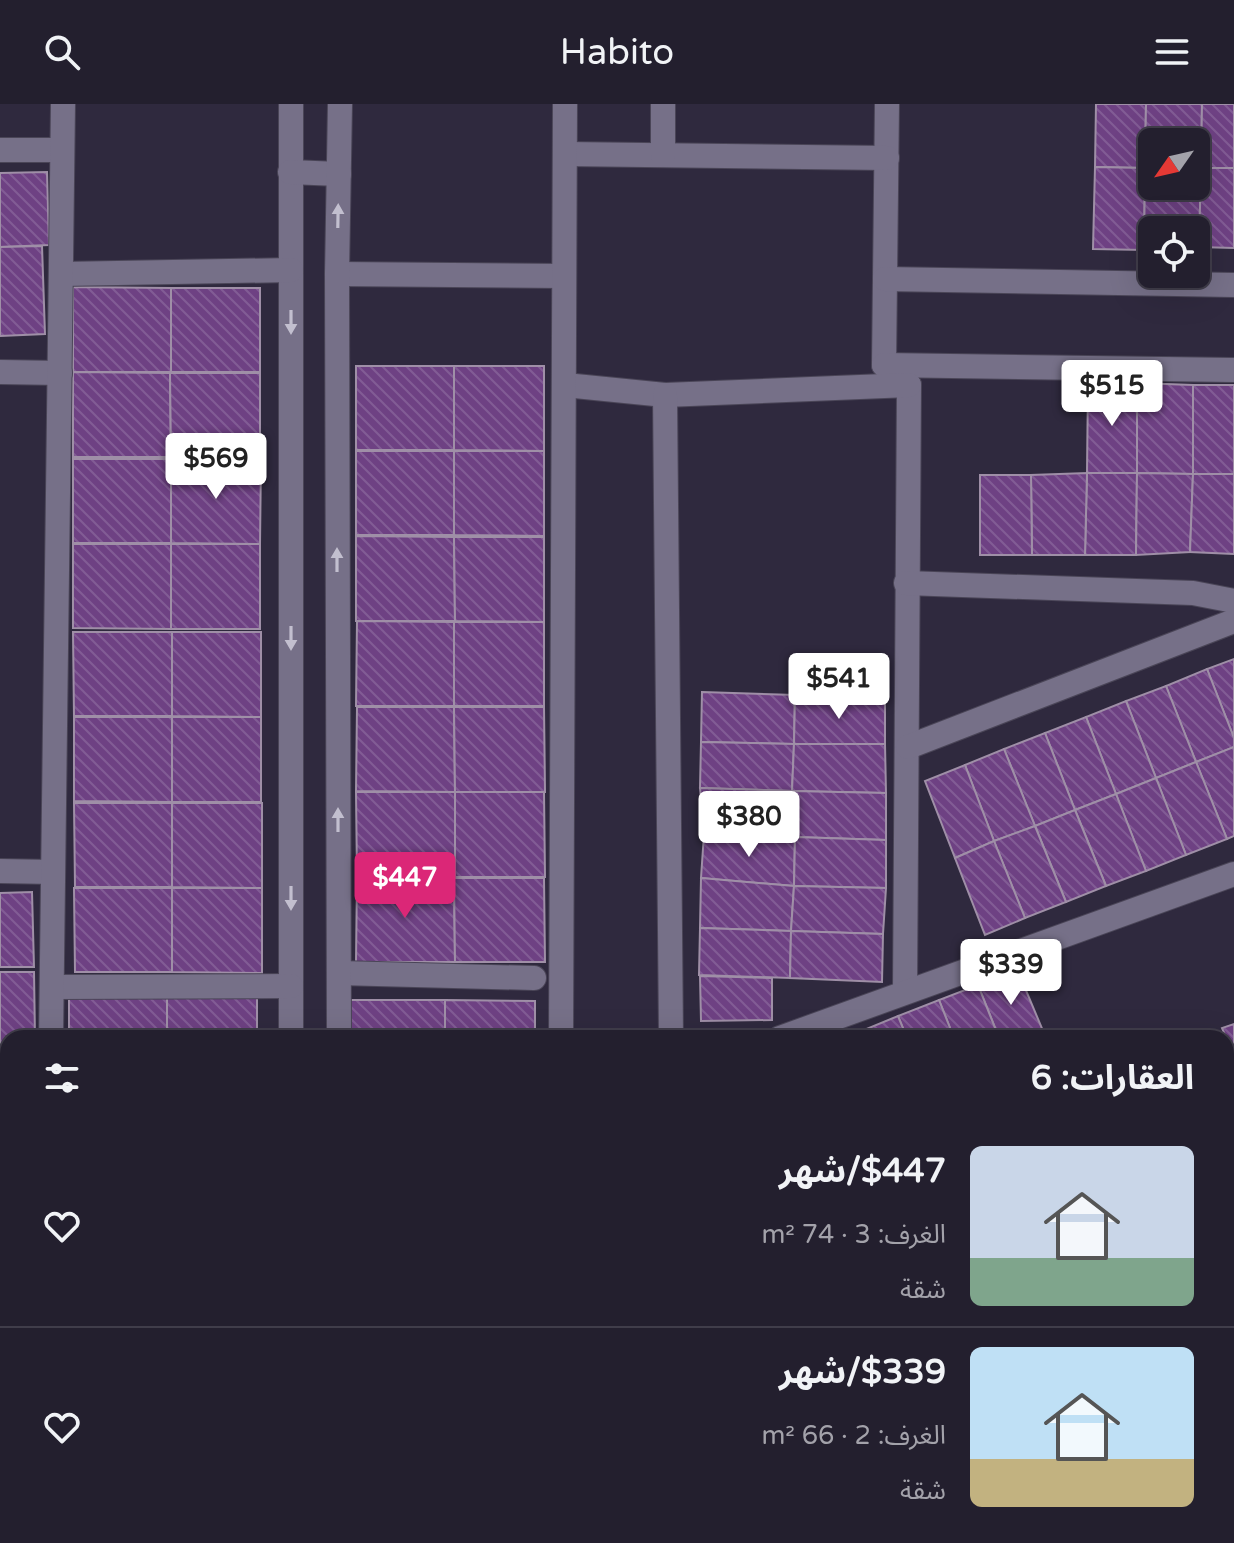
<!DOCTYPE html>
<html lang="ar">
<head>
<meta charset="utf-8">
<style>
  :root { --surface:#231f2e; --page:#2f2c3a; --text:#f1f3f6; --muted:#a3a2aa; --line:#403d4a; --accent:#db2777 }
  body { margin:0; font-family:"Varela Round","Noto Sans Arabic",sans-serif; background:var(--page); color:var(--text); direction:rtl; height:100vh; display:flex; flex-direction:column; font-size:30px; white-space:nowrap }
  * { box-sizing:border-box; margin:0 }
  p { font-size:26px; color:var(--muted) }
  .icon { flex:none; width:44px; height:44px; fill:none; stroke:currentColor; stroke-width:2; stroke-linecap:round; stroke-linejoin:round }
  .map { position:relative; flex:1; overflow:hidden; direction:ltr }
  .panel { position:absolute; left:0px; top:926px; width:1234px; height:514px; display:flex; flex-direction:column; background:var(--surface); border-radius:24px 24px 0 0; box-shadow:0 8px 32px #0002,0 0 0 2px var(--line); direction:rtl }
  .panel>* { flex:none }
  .needle { width:52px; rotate:236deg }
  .controls { position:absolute; left:1138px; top:24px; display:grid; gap:16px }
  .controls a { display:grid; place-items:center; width:72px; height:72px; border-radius:12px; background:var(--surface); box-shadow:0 8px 32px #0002,0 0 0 2px var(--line); font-size:40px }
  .price { position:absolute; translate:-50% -68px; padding:0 18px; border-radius:8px; background:#fff; color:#222; font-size:26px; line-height:52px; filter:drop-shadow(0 2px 4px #0008) }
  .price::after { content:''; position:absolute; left:50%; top:48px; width:24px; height:18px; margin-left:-12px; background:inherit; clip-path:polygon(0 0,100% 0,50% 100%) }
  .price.on { background:var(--accent); color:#fff }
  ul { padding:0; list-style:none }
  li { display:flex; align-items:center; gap:24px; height:200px; padding:0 40px }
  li+li { border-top:2px solid var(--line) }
  li span { display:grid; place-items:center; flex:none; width:224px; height:160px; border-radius:12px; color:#555 }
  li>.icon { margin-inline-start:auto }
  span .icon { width:96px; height:96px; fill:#fffc; stroke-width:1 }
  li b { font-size:34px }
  h2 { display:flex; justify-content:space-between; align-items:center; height:96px; padding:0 40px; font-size:34px }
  header { display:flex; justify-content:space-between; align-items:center; height:104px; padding:0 40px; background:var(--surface); font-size:36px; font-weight:600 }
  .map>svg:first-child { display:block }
</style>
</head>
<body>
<header><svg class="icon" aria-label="menu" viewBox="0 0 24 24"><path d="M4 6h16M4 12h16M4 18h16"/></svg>Habito<svg class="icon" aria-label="search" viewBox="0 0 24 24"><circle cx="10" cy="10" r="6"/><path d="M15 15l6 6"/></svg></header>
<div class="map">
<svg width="1234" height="1439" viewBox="0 0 1234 1439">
  <defs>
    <pattern id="building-back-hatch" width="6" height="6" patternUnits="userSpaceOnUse" patternTransform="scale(2)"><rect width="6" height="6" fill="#6e4183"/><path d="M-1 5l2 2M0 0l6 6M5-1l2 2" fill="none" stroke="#825c95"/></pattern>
  </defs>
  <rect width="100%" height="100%" fill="#2f293e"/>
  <g fill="url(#building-back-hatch)" stroke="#9f8fa7" stroke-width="2">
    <polygon points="1096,0 1146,0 1145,64 1095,63"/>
    <polygon points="1146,0 1202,0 1201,64 1196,64 1196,38 1152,38 1152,64 1145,64"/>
    <polygon points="1202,0 1234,0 1234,64 1201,64"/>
    <polygon points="1095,63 1145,64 1144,146 1093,145"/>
    <polygon points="1145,64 1152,64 1152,82 1196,82 1196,64 1201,64 1199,143 1196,143 1196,126 1152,126 1152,145 1144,146"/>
    <polygon points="1201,64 1234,64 1234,144 1199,143"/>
    <polygon points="47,68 49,141 0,143 0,69"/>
    <polygon points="42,142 45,230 0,232 0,143"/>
    <polygon points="73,183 171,184 171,268 73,268"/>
    <rect x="171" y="184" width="89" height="84"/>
    <rect x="356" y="262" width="98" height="84"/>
    <polygon points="454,262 544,262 544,347 454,346"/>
    <polygon points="73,268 170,269 171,353 73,353"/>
    <polygon points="170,269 260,269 260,353 171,353"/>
    <polygon points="1088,279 1137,279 1137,369 1087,369"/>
    <polygon points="1137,279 1193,281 1193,370 1137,369"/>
    <rect x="1193" y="281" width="41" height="89"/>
    <rect x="356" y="347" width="98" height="84"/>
    <polygon points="454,347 544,347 544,432 454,431"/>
    <rect x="73" y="355" width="98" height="84"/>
    <polygon points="171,355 261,355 260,440 171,439"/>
    <polygon points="1087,369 1137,369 1136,451 1085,451"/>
    <polygon points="1087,369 1085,451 1032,451 1031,371"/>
    <polygon points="1137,369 1193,370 1190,448 1136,451"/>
    <polygon points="1193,370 1234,370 1234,450 1190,448"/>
    <polygon points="980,371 1031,371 1032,451 980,451"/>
    <polygon points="356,432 454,433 455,517 356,517"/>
    <polygon points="454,433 544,433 544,518 455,517"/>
    <polygon points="73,440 171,440 171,525 73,524"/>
    <rect x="171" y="440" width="89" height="85"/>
    <polygon points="357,517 454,518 454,602 356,602"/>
    <rect x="454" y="518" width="90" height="84"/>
    <polygon points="73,528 172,528 172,612 74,612"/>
    <polygon points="172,528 261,528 261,613 172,612"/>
    <polygon points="1234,555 1234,634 1207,565"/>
    <polygon points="1207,565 1234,634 1234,643 1196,658 1166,582"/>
    <polygon points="1166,582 1196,658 1156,674 1126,597"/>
    <polygon points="702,588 795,591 794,640 701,638"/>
    <polygon points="795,591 885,596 885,640 794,640"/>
    <polygon points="1126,597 1156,674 1116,690 1086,613"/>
    <polygon points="357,603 454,603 455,688 356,687"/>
    <polygon points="454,603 544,603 545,688 455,688"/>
    <polygon points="74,613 172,613 172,698 74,697"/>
    <rect x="172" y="613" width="89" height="85"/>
    <polygon points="1086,613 1116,690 1075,706 1045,629"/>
    <polygon points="1045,629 1075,706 1035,722 1004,645"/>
    <polygon points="701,638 794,640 792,687 700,684"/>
    <polygon points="794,640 885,640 886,689 792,687"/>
    <polygon points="1234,643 1234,732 1227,735 1196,658"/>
    <polygon points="1004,645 1035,722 994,737 965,661"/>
    <polygon points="1196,658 1227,735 1186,751 1156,674"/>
    <polygon points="965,661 994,737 955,754 925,677"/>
    <polygon points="1156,674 1186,751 1146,767 1116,690"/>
    <polygon points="700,684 792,687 795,733 704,730"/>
    <polygon points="792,687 886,689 886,736 795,733"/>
    <polygon points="356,688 455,688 455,773 357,772"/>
    <polygon points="455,688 544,688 545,773 455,773"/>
    <polygon points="1116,690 1146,767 1106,782 1075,706"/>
    <polygon points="74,699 172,699 172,783 75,783"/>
    <polygon points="172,699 262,699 262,784 172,783"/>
    <polygon points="1075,706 1106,782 1066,798 1035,722"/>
    <polygon points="1035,722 1066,798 1025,814 994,737"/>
    <polygon points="704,730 795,733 794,782 701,774"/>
    <polygon points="795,733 886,736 886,784 794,782"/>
    <polygon points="994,737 1025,814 985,831 955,754"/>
    <polygon points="357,773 454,774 455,858 356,858"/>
    <polygon points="454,774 544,774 545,858 455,858"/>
    <polygon points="701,774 794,782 791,827 700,824"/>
    <polygon points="794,782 886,784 883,830 791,827"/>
    <polygon points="74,784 172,784 172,868 75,868"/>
    <polygon points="172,784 262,784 262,869 172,868"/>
    <polygon points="32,788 34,863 0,863 0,789"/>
    <polygon points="700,824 791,827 790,874 699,871"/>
    <polygon points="791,827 883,830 882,878 790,874"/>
    <polygon points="1017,865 1046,934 999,934 994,921 978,881"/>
    <polygon points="0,868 34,868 35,934 8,934 8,943 0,943"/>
    <polygon points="700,872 772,874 772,916 701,917"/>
    <polygon points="978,881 999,934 954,934 939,896"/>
    <polygon points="69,891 167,892 167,934 69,934"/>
    <rect x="167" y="892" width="90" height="42"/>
    <rect x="347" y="896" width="98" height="38"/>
    <polygon points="445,896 535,897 535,934 445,934"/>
    <polygon points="939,896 954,934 907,934 898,912"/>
    <polygon points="898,912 907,934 861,934 859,928"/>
    <polygon points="1234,920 1234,952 1222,924"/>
    <polygon points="0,1415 8,1415 8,1432 26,1432 26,1436 0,1435"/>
    <polygon points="1234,1424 1234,1439 1216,1439 1214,1432 1226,1432 1226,1427"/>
    <rect x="69" y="1432" width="98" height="7"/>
    <rect x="167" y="1432" width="90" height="7"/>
    <rect x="348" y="1432" width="98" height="7"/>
    <rect x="446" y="1432" width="89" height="7"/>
    <polygon points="783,1432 810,1432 810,1439 784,1439"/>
    <rect x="810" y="1432" width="29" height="7"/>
    <polygon points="839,1432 866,1432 867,1439 839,1439"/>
    <polygon points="866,1432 895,1432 895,1439 867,1439"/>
    <polygon points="895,1432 923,1432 924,1439 895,1439"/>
    <polygon points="1006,1432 1060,1432 1048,1439 1009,1439"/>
    <polygon points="1060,1432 1099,1432 1104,1439 1048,1439"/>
  </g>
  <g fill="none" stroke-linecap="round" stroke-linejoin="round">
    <g stroke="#4a4557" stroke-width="16">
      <polyline id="lane" points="1137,1432 1140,1439"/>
    </g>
    <g stroke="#4a4557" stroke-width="26">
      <g id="street">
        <polyline points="291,0 291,934"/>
        <polyline points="887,0 884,261 909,281 905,887"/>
        <polyline points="0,46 62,46"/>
        <polyline points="565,50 887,54"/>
        <polyline points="663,51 663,0"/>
        <polyline points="290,68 339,70"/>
        <polyline points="61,170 291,166"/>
        <polyline points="337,170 563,172"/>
        <polyline points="885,175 1234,181"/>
        <polyline points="884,261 1234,266"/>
        <polyline points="0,268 60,269"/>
        <polyline points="565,281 665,291 909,281"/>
        <polyline points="665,291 671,934"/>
        <polyline points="906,479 1193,489 1234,497"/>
        <polyline points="908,643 1234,517"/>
        <polyline points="0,767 53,768"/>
        <polyline points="339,869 534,874"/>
        <polyline points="52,883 291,882"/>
        <polyline points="51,934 63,0"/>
        <polyline points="339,934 337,170 340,0"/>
        <polyline points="561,934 565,0"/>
        <polyline points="780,934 1234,770"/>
        <polyline points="0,983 8,983"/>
        <polyline points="1226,1032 1234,1028"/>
        <polyline points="1226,1136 1234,1161"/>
        <polyline points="292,1432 292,1439"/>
        <polyline points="340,1432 340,1439"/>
        <polyline points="558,1432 558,1439"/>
        <polyline points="972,1432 975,1439"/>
        <polyline points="45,1439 45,1432"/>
      </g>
    </g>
    <use href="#lane" stroke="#767088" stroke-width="14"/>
    <use href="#street" stroke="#767088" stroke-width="24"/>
  </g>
  <defs><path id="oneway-solid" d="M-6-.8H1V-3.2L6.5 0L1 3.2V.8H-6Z" transform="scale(2)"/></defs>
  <g fill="#c2bfcf">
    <use href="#oneway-solid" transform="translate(338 112) rotate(-89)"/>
    <use href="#oneway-solid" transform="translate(291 218) rotate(90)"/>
    <use href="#oneway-solid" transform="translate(337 456) rotate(-90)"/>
    <use href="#oneway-solid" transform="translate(291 534) rotate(90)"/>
    <use href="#oneway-solid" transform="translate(338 716) rotate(-90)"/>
    <use href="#oneway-solid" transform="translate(291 794) rotate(90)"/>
  </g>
</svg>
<div class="controls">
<a><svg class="needle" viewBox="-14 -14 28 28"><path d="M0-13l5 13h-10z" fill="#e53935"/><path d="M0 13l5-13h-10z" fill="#a3a2aa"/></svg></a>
<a><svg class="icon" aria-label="locate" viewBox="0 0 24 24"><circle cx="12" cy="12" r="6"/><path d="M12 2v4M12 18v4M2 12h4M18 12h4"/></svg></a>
</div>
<b class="price" style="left:1112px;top:324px">$515</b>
<b class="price" style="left:216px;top:397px">$569</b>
<b class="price" style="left:839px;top:617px">$541</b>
<b class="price" style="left:749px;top:755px">$380</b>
<b class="price on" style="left:405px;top:816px">$447</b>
<b class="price" style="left:1011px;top:903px">$339</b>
<section class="panel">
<h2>العقارات: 6<svg class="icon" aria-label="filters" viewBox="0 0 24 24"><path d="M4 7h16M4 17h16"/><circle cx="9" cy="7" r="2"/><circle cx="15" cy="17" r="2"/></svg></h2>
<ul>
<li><span style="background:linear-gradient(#c9d6e8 70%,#7fa58c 0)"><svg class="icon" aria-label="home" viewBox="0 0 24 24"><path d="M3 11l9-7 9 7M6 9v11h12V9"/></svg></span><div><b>$447/شهر</b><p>الغرف: 3 · 74 m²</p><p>شقة</p></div><svg class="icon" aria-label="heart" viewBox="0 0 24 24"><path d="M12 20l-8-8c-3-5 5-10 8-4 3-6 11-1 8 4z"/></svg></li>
<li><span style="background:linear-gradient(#bfe0f5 70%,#c2b280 0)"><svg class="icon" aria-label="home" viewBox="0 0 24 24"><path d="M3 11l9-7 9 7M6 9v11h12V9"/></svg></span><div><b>$339/شهر</b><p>الغرف: 2 · 66 m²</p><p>شقة</p></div><svg class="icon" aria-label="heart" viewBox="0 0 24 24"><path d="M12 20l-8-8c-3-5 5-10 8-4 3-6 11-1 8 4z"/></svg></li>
</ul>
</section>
</div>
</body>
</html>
